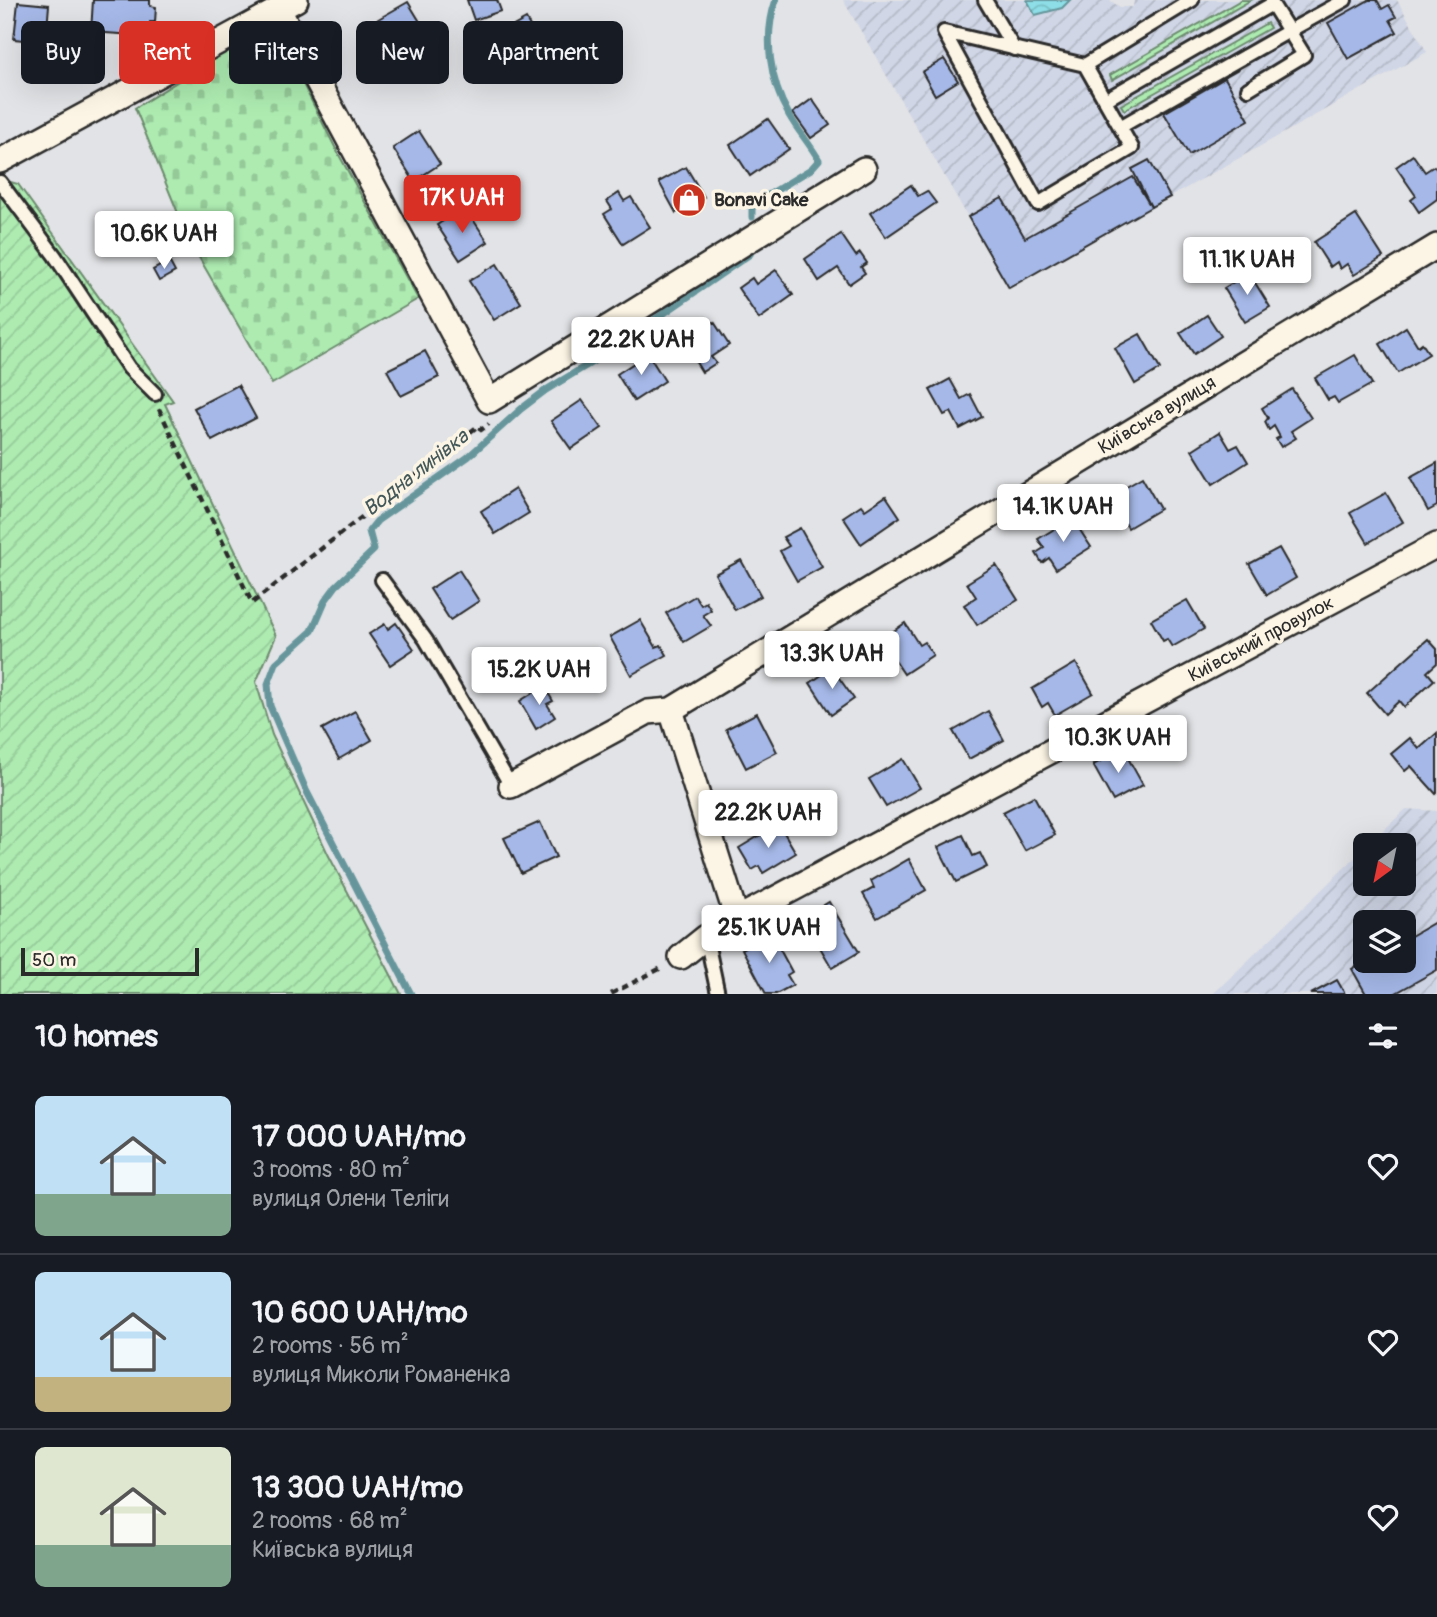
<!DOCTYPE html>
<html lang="en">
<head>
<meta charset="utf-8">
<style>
  :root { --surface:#171b24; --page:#20242c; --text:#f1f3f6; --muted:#9ea1a6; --line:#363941; --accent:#d93025 }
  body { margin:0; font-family:Pangolin,sans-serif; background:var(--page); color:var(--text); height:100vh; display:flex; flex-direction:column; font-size:26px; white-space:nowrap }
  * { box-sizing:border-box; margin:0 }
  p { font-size:23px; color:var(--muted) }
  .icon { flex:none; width:38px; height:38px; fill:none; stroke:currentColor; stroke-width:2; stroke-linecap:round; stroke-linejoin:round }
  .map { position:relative; height:994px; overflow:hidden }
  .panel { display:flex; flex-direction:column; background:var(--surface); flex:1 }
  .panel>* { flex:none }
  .guide { position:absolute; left:21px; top:21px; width:700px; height:63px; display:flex; gap:14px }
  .needle { width:46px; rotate:213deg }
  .buttons { position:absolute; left:1353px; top:833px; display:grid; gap:14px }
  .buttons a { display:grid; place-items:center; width:63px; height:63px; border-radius:10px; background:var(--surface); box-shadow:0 7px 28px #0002; font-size:35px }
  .scale { position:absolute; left:21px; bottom:18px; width:178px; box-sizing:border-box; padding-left:7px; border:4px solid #2b2b2b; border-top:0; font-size:19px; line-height:24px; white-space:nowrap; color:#2b2b2b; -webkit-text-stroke:5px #fcf5e5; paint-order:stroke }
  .price { position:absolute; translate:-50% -60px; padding:0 16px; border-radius:7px; background:#fff; color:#222; font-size:23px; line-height:46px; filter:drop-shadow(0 2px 4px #0008) }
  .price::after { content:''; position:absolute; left:50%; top:42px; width:21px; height:16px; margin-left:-10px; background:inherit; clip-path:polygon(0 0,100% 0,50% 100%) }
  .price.selected { background:var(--accent); color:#fff }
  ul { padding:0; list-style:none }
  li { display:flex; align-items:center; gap:21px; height:175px; padding:0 35px }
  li+li { border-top:2px solid var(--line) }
  li span { display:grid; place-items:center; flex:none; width:196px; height:140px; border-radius:10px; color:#555 }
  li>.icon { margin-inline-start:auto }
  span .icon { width:84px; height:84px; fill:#fffc; stroke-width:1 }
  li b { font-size:30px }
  h2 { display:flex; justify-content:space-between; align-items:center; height:84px; padding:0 35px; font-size:30px }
  .tag { padding:0 24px; border-radius:10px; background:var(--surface); box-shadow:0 7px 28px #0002; font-size:24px; line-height:63px }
  .tag.selected { background:var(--accent); color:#fff }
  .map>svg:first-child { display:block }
</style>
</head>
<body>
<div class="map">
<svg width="1437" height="994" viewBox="0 0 1437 994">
  <defs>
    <pattern id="industrial-furrows" width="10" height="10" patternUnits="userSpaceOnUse" patternTransform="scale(1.75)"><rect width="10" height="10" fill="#d0d6e6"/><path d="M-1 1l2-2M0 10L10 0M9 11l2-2" fill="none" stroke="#b3b8c5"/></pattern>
    <pattern id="grass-tufts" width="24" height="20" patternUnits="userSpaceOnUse" patternTransform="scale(1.75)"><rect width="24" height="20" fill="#adebb1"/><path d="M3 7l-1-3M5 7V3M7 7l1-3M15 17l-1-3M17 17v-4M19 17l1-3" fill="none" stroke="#95ca98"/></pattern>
    <pattern id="cemetery-stones" width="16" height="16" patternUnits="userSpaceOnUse" patternTransform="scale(1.75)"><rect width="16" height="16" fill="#adebb1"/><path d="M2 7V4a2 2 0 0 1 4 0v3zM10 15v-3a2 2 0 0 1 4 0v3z" fill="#95ca98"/></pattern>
    <pattern id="garden-furrows" width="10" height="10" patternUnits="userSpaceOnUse" patternTransform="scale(1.75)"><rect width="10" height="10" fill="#adebb1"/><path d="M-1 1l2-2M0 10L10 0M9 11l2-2" fill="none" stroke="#95ca98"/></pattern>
    <pattern id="water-waves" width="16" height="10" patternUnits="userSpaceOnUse" patternTransform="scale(1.75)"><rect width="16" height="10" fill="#8ddee7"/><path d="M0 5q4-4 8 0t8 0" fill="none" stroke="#7abfc6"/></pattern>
  </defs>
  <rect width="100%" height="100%" fill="#e2e3e6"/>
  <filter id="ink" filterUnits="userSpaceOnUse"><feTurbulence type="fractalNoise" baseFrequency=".0143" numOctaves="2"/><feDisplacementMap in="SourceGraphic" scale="14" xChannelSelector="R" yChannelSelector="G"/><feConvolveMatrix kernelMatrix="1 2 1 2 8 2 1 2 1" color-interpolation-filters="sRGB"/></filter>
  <g filter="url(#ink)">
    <g fill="url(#industrial-furrows)" fill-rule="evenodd">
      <polygon points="843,0 1027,0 1035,15 1062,8 1070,0 1109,0 1120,7 1133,7 1134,0 1397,0 1427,52 1009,288"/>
      <path d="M1406 809 1437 811V994H1213L1365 848V884H1404V845H1368ZM1365 922H1404V961H1365Z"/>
    </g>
    <g fill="url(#grass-tufts)" stroke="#6c8b6e" stroke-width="2">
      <polygon points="1241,0 1251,0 1112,80 1110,75"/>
      <polygon points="1267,23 1270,28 1124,110 1121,105"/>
    </g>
    <polygon fill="url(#cemetery-stones)" stroke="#6c8b6e" stroke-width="2" points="272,23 338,153 418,299 272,384 189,240 135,108"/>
    <polygon fill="url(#garden-furrows)" stroke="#6c8b6e" stroke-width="2" points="0,179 18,184 173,401 165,404 276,636 256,682 272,735 328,854 401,994 0,994"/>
    <polygon fill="url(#water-waves)" stroke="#66969c" stroke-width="2" points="1027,0 1070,0 1062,8 1035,15"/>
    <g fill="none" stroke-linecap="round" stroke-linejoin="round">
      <g stroke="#66969c" stroke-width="7">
        <path d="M752 217V208L757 202 811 169 819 160C810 144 798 131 789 115 770 82 763 37 776 0"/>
        <polyline points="411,994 306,790 270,706 268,684 276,663 312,631 325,601 336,586 374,550 369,531 377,521 468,457 521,409 546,390 599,358 750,254"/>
      </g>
    </g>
    <g fill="#a5b8e7" stroke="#2b2b2b" stroke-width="2">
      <polygon points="93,0 150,0 150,6 156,7 155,22 150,22 149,36 91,32"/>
      <polygon points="467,0 497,0 501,11 474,20"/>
      <polygon points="1369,0 1377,0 1382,9 1389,5 1396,17 1390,20 1397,32 1348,59 1328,23"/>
      <polygon points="18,2 49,5 46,42 14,39"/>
      <polygon points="408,2 425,30 405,42 411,51 396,59 373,22"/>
      <polygon points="526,19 539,42 487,72 474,48"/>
      <polygon points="944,59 958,81 935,95 922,72"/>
      <polygon points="1225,78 1249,120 1189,155 1164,113"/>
      <polygon points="812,99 830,125 811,138 793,113"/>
      <polygon points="768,119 789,149 750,176 730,145"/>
      <polygon points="419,131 440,164 414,181 393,148"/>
      <polygon points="1413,155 1425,172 1434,166 1437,170 1437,199 1419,212 1411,200 1416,196 1396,167"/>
      <polygon points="1149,160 1170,197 1151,207 1132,169"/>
      <polygon points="686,167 704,197 676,213 659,182"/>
      <polygon points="1133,177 1151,207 1009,288 968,217 1002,198 1025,238"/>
      <polygon points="911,185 918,196 927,191 936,203 886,237 870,213"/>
      <polygon points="619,193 624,201 631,197 650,227 623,244 604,214 612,209 607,201"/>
      <polygon points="457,212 462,220 470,215 488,242 460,260 437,225"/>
      <polygon points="1356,215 1383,257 1354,275 1347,264 1340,269 1337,262 1330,267 1314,242"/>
      <polygon points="841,234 856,256 860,253 867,263 861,267 865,273 849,284 838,268 819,281 805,259"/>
      <polygon points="169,261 175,272 159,281 153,270"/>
      <polygon points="497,264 521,303 494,320 469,281"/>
      <polygon points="776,270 793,295 759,319 738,288 752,278 756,284"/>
      <polygon points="1249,273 1270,307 1245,322 1224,288"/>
      <polygon points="1207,315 1221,336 1194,354 1180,333"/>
      <polygon points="706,318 710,325 714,322 729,345 711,357 716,363 702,372 676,330 687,323 690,328"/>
      <polygon points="1406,327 1418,346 1422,343 1429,354 1398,373 1380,344"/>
      <polygon points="1140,334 1160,369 1135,384 1115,348"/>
      <polygon points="425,351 439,377 401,396 387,370"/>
      <polygon points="648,354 665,381 634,401 617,374"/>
      <polygon points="1355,355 1372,384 1338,403 1334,397 1328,400 1315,378"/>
      <polygon points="950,379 961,399 970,394 982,417 960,429 951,412 944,415 930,390"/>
      <polygon points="238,385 256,418 212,441 194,408"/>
      <polygon points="1292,389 1311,418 1291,431 1296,438 1281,447 1276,439 1280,437 1274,426 1269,430 1265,422 1268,418 1262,408"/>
      <polygon points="582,400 602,428 571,449 551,421"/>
      <polygon points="1220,432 1230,449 1238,445 1248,462 1213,484 1192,450"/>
      <polygon points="1437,463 1437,506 1428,511 1410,478"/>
      <polygon points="1142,477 1160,509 1128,528 1109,496"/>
      <polygon points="515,489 529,513 495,534 481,511"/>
      <polygon points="1386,493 1403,522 1368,543 1350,513"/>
      <polygon points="886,496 900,517 861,544 843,517 861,505 865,510"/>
      <polygon points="1072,518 1091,547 1056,569 1049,558 1042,563 1036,553 1044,548 1038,539"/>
      <polygon points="800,528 822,567 797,581 780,551 789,546 783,537"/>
      <polygon points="1279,548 1296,578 1267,595 1249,564"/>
      <polygon points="741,560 761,596 735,610 715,574"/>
      <polygon points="996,565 1018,600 977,625 964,605 976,597 967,583"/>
      <polygon points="459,570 479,601 450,620 430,589"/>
      <polygon points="695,596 701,605 706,602 711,610 703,615 711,626 684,642 666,613"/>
      <polygon points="1187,600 1204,629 1172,647 1167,639 1163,641 1151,620"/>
      <polygon points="640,620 656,647 661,645 667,655 631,675 610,637"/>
      <polygon points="396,623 414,649 390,665 369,634 385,624 388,629"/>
      <polygon points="905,623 919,645 924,642 933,655 904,674 881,640"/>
      <polygon points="1428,639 1437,649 1437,663 1427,672 1434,680 1404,707 1399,701 1385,714 1367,693"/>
      <polygon points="1076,663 1093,693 1055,715 1048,703 1042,707 1032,689"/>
      <polygon points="832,668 854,699 831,715 810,683"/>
      <polygon points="544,686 553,701 547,704 555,717 536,729 520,701"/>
      <polygon points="355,711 372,740 339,759 322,729"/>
      <polygon points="988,711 1004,740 969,759 953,731"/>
      <polygon points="757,713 777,752 746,768 726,729"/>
      <polygon points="1437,733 1437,793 1436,794 1411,766 1405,771 1391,754 1410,738 1419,749"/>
      <polygon points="1123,749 1143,785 1113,801 1093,765"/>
      <polygon points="903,759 920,788 886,807 869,779"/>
      <polygon points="1034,796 1055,835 1025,851 1003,812"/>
      <polygon points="540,822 556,857 521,873 504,838"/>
      <polygon points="779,824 796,853 763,873 759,866 752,870 739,848"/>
      <polygon points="963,835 973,856 980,853 987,867 956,882 938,847"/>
      <polygon points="909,859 926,890 877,918 863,894 874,888 871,881"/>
      <polygon points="829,902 859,952 832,968 803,918"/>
      <polygon points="1437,921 1437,970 1394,994 1366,994 1352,969 1366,961 1404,961 1404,940"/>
      <polygon points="771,933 792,972 787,975 793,985 776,994 766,994 742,949"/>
      <polygon points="1337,980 1345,994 1311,994"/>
    </g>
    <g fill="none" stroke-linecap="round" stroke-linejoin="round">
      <g stroke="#2b2b2b" stroke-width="18">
        <g id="lane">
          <polyline points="985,0 1014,49"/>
          <polyline points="1085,65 1132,148 1038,204 944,32 1085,65 1192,0"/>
          <polyline points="1105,100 1272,4 1289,31 1345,0"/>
          <polyline points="1120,127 1289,31 1304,55 1248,89"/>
          <polyline points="0,182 55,256 129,368 155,394"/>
          <polyline points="382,580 426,640 511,786"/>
          <polyline points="706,937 718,994"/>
        </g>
      </g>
      <g stroke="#2b2b2b" stroke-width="28">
        <g id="street">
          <polyline points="279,10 489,401 864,169"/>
          <polyline points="0,161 296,0"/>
          <polyline points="671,710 737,919"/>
          <polyline points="511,786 648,712 671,710 1437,246"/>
          <polyline points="681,957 706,937 737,919 1437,545"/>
        </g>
      </g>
      <g stroke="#2b2b2b" stroke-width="4.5" stroke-dasharray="7 5" stroke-linecap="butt">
        <polyline points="159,409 252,603 478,426 481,430 489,424"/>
        <polyline points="611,994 663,967"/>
      </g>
      <use href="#lane" stroke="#fcf5e5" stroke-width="12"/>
      <use href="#street" stroke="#fcf5e5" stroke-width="23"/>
    </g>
  </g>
  <defs>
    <g id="shop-disc" transform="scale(1.75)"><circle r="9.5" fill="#c8321e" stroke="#fcf5e5"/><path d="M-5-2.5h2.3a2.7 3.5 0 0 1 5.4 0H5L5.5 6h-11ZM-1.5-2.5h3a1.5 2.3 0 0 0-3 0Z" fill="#fff"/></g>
  </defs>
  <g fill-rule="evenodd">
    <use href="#shop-disc" x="689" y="200"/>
  </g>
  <g text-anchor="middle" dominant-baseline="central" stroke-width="7" stroke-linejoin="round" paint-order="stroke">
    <g font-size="19" font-weight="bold" fill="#2b2b2b" stroke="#fcf5e5" text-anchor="start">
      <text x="714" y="200">Bonavi Cake</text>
    </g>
    <g font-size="19" fill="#2b2b2b" stroke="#fcf5e5">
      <text transform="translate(1157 415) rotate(-31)">Київська вулиця</text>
      <text transform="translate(1261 639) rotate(-28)">Київський провулок</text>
    </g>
    <g font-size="21" font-style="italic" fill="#44585a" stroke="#fcf5e5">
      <text transform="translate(416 473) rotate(-38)">Водна линівка</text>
    </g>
  </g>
</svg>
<div class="buttons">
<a><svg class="needle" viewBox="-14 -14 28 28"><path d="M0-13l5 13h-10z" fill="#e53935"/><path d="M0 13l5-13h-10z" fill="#9ea1a6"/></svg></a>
<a><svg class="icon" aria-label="layers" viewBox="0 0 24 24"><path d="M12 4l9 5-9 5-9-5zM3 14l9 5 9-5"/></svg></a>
</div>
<div class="scale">50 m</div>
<b class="price selected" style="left:462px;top:235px">17K UAH</b>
<b class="price" style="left:164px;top:271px">10.6K UAH</b>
<b class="price" style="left:1247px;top:297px">11.1K UAH</b>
<b class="price" style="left:641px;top:377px">22.2K UAH</b>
<b class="price" style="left:1063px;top:544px">14.1K UAH</b>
<b class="price" style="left:832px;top:691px">13.3K UAH</b>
<b class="price" style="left:539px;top:707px">15.2K UAH</b>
<b class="price" style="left:1118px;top:775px">10.3K UAH</b>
<b class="price" style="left:768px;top:850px">22.2K UAH</b>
<b class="price" style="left:769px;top:965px">25.1K UAH</b>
<div class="guide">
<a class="tag">Buy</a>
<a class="tag selected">Rent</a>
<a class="tag">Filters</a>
<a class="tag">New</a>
<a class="tag">Apartment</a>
</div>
</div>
<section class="panel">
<h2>10 homes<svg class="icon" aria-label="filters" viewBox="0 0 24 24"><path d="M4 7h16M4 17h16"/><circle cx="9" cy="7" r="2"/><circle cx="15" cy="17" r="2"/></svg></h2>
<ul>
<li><span style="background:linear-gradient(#bfe0f5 70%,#7fa58c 0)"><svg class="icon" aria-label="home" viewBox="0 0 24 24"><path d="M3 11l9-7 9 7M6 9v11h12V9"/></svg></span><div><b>17 000 UAH/mo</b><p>3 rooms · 80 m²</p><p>вулиця Олени Теліги</p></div><svg class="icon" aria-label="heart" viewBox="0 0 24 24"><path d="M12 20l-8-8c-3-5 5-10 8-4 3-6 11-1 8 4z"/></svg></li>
<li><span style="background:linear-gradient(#bfe0f5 75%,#c2b280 0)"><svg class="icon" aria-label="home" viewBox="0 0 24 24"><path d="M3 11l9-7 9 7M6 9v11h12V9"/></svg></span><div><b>10 600 UAH/mo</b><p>2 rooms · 56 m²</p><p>вулиця Миколи Романенка</p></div><svg class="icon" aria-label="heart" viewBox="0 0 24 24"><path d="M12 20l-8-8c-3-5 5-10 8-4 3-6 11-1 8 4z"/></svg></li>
<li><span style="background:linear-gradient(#dfe7d0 70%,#7fa58c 0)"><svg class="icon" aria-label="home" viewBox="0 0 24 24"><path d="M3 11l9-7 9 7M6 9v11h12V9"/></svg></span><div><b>13 300 UAH/mo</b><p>2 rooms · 68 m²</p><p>Київська вулиця</p></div><svg class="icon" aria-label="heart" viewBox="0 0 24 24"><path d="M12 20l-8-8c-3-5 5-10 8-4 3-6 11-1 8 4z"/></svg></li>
</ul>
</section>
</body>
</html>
